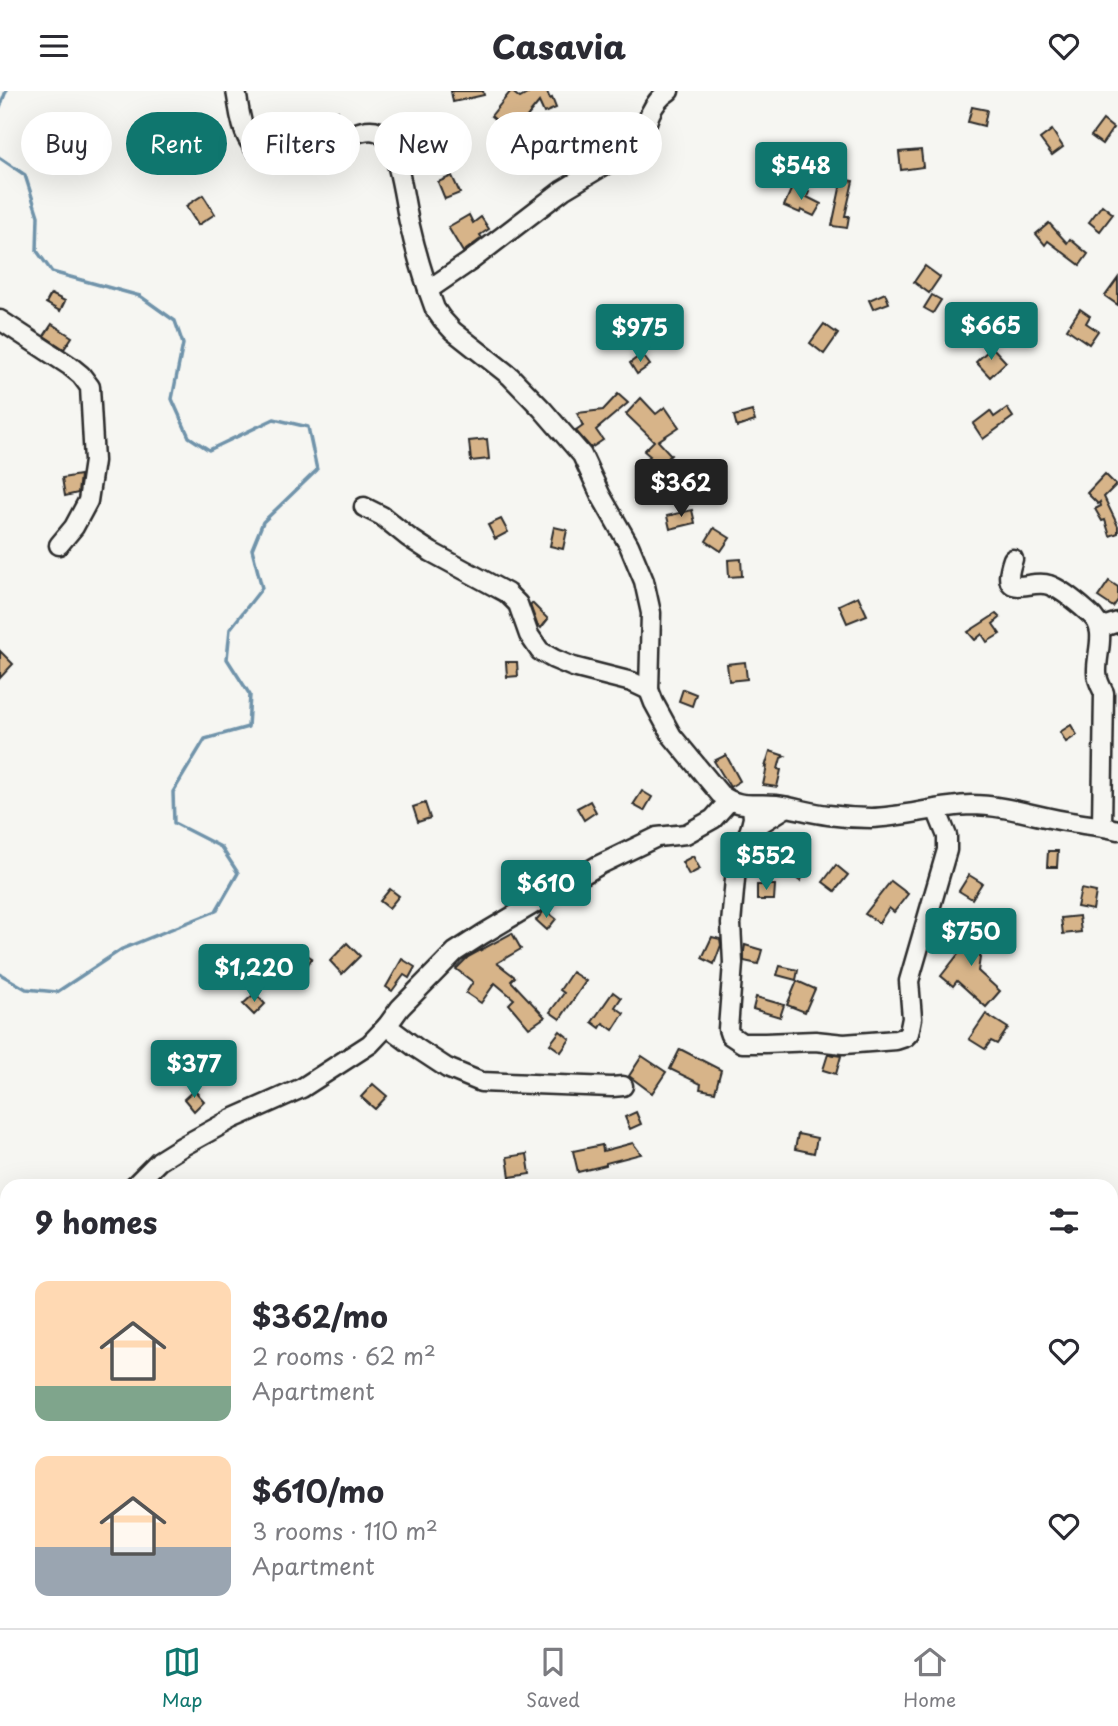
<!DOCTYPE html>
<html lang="en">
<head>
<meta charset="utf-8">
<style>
  :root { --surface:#fff; --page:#f2f2f3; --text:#2b2b33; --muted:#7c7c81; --line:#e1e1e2; --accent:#0f766e }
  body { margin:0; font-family:"Playpen Sans",sans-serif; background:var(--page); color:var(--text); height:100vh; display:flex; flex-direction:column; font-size:26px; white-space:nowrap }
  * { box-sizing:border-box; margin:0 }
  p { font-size:23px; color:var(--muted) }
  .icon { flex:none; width:38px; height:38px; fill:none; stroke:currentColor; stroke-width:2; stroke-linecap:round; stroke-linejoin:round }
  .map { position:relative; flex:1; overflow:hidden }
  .sheet { position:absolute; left:0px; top:1088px; width:1118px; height:450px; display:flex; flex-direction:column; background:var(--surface); border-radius:21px 21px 0 0; box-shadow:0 7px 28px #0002 }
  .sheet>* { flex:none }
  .hud { position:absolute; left:21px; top:21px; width:700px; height:63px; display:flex; gap:14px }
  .price { position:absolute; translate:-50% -60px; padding:0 16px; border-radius:7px; background:var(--accent); color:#fff; font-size:23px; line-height:46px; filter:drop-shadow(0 2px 4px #0008) }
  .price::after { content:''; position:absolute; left:50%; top:42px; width:21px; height:16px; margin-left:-10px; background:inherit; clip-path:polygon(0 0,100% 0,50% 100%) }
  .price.on { background:#222; color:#fff }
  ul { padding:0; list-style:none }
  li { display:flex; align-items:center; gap:21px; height:175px; padding:0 35px }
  li span { display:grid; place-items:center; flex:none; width:196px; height:140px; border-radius:14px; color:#555 }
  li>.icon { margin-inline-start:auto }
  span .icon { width:84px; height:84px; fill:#fffc; stroke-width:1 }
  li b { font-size:30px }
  h2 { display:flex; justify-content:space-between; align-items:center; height:84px; padding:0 35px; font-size:30px }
  .pill { padding:0 24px; border-radius:32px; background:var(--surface); box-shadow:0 7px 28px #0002; font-size:24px; line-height:63px }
  .pill.on { background:var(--accent); color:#fff }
  header { display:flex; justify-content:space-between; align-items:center; height:91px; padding:0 35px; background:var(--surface); font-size:32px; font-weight:800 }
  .tabs { display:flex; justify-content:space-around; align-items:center; height:98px; border-top:2px solid var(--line); background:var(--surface); font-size:19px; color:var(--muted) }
  .tabs a { display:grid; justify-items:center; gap:4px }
  .tabs .on { color:var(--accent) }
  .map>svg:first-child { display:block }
</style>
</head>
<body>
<header><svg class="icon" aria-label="menu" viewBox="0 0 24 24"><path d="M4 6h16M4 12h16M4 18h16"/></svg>Casavia<svg class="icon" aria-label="heart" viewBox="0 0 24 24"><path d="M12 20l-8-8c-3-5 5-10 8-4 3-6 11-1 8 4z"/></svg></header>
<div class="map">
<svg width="1118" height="1537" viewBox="0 0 1118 1537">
  <rect width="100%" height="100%" fill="#f6f6f2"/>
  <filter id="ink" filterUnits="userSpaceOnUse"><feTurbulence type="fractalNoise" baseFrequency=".0143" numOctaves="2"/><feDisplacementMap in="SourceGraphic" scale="14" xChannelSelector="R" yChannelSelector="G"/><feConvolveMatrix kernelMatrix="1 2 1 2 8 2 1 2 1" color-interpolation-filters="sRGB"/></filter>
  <g filter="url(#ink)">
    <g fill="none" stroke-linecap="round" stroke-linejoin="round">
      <g stroke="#6f93aa" stroke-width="3.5">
        <polyline points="0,16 6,0"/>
        <polyline points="0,67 25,84 38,125 37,160 52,181 140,205 175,230 183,253 172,308 189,346 209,359 274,328 308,336 317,379 263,431 252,458 262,497 230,538 227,568 250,604 248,636 205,648 173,701 174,732 221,756 238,782 216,820 122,858 57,901 26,898 0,883"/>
      </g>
    </g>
    <g fill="#d7b489" stroke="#2b2b2b" stroke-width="2">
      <polygon points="451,0 483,0 484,4 453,11"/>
      <polygon points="511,0 520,7 532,0 548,0 547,1 550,8 552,7 556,17 544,22 539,11 513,43 491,25"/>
      <polygon points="972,16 987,19 984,35 968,31"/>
      <polygon points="338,20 344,35 325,44 319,29"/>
      <polygon points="441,24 443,42 412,45 411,33 420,32 420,26"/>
      <polygon points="1103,29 1113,37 1102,53 1091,45"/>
      <polygon points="1052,39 1063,56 1052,64 1040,48"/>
      <polygon points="182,59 189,72 177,78 171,65"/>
      <polygon points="921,59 923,76 901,79 899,61"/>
      <polygon points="452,85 460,102 445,108 438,91"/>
      <polygon points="842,88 853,90 845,125 849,125 847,137 832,135"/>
      <polygon points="793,94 809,101 807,106 821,113 814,125 801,119 800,122 784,115"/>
      <polygon points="203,104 215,123 198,134 186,115"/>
      <polygon points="1102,114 1113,123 1100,140 1089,131"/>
      <polygon points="469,124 473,132 481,126 489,138 480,144 482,147 463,161 448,136"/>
      <polygon points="1049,132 1067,152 1070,148 1088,163 1080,174 1048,150 1045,154 1036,143"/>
      <polygon points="925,175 940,186 929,202 914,191"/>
      <polygon points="1118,187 1118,214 1105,205"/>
      <polygon points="885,202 889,212 873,218 869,209"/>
      <polygon points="51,203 65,210 60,220 46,212"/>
      <polygon points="932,204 941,209 933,222 924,217"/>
      <polygon points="1080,218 1090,225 1086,232 1098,240 1089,253 1067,238"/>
      <polygon points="52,233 72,246 64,258 44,245"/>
      <polygon points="824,233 838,243 824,263 810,252"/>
      <polygon points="992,256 1006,271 990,286 976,271"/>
      <polygon points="642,263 650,274 637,283 630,272"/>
      <polygon points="618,303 628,312 596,339 603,349 591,357 576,340 583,335 577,322 603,319"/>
      <polygon points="641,307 656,323 665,316 679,336 658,350 671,364 651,383 642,373 650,365 644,360 654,350 626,323"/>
      <polygon points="1007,317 1013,326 983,348 973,333 990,320 994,326"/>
      <polygon points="752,320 755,330 737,336 734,325"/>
      <polygon points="487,348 489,368 471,370 469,350"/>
      <polygon points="1105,383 1116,394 1104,406 1118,435 1118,442 1110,445 1105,429 1102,430 1095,418 1101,415 1100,411 1098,413 1087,402"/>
      <polygon points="80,384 78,402 65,405 62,387"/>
      <polygon points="691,386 700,406 682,414 673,394"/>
      <polygon points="692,419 695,432 670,438 667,425"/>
      <polygon points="501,428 508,441 495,448 488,434"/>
      <polygon points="554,436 567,439 563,458 550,455"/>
      <polygon points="714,437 730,447 721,460 706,450"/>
      <polygon points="741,468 742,485 729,486 728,469"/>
      <polygon points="1109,490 1118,496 1118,509 1113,516 1098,506"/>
      <polygon points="858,505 867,524 847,532 839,514"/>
      <polygon points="532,512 548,528 541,537 537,533 530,514"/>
      <polygon points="996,523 1000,527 993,533 1000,543 987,551 982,543 975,549 968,541"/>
      <polygon points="0,560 13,573 0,587"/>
      <polygon points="506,571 517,571 518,585 507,586"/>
      <polygon points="745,571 747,588 729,590 727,573"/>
      <polygon points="683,598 696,603 692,615 679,610"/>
      <polygon points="1071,634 1077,644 1066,651 1060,641"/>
      <polygon points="770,660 785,665 781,667 778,678 781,679 777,696 763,694 767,675 765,676"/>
      <polygon points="726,664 740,690 730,696 714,670"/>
      <polygon points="642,700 652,706 644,720 633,714"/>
      <polygon points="590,710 596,721 584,729 577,717"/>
      <polygon points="425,712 430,727 418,731 413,716"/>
      <polygon points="1048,760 1058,760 1057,776 1047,776"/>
      <polygon points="693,765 700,778 689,784 682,771"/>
      <polygon points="796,770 808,779 800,790 788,781"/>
      <polygon points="836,774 848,784 835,800 823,791"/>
      <polygon points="969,784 982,792 972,808 959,800"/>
      <polygon points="891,790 908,803 894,821 889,817 879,832 865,823"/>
      <polygon points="757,794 775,794 774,809 757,809"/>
      <polygon points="390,798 399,805 389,817 380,810"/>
      <polygon points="1081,798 1096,801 1093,819 1077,816"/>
      <polygon points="545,819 556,828 547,839 536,829"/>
      <polygon points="1079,825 1081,841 1063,843 1061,827"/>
      <polygon points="963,837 984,840 978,880 1000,900 986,916 957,890 953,895 941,885 959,862"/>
      <polygon points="512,842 521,858 497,872 515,886 511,890 545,926 529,937 509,913 514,908 495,892 481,912 466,902 473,891 456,878 468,866"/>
      <polygon points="712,846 720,848 721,854 714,873 702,867"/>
      <polygon points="347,852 360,865 342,883 330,870"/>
      <polygon points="745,854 762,859 758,873 744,870 744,860"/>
      <polygon points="296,857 312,867 299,887 284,876"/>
      <polygon points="402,868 415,876 409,887 404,884 392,900 386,896"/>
      <polygon points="780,875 798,879 796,889 777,884"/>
      <polygon points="572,881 586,890 560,928 550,921 564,902 560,899"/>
      <polygon points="797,890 815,898 805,921 787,914"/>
      <polygon points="613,901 621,907 615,916 624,922 613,939 603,932 600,937 592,931"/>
      <polygon points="255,902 265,913 254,924 243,913"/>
      <polygon points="756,906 784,914 780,926 753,918"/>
      <polygon points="986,923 1008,937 997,953 991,950 985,958 969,948"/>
      <polygon points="560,940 570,948 561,961 550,953"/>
      <polygon points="178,950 193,967 172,985 158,968"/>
      <polygon points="680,958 721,979 715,1001 700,998 701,993 670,978"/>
      <polygon points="828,963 841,965 836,983 823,979"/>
      <polygon points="642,965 666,981 652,1002 629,985"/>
      <polygon points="373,993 387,1005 375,1018 361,1006"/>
      <polygon points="194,999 204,1010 194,1020 184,1008"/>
      <polygon points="636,1021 641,1033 630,1038 625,1026"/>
      <polygon points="798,1043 817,1047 814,1062 795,1058"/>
      <polygon points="633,1052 641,1063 606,1072 606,1074 578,1081 573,1060 602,1054 603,1060"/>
      <polygon points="527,1063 530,1083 510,1086 507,1066"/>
    </g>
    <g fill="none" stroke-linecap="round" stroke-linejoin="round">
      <g stroke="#2b2b2b" stroke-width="23">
        <g id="minor">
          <path d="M236 0C239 15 240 33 247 46 283 113 358 15 384 45 399 61 404 109 409 131 415 158 425 191 435 218L442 228 453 240 510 285 542 318 582 364 601 405 629 454 644 490 651 522 649 599 654 612 672 645 720 703C739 718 754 712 776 714 793 716 810 722 828 724 842 726 857 727 871 727 905 726 937 715 971 714 1005 714 1038 726 1071 731 1087 734 1102 735 1118 739"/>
          <path d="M428 199 469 171 563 99 638 54H641C646 33 650 12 669 0"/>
          <polyline points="0,229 70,275 81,284 90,296 94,370 88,410 74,436 59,454"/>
          <polyline points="364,416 382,425 408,446 431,461 507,502 518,513 529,544 540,560 554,568 573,576 632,591 649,599"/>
          <path d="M1013 468C998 512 1030 487 1049 494 1061 498 1080 514 1089 522 1109 538 1096 560 1097 582 1097 589 1101 596 1104 602L1102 735"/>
          <polyline points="1100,537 1118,531"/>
          <polyline points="752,715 753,727 750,739 738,764 735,788 731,833 733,872 728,938 730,944 742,952 765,952 815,950 844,953 896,949 905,946 909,942 912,927 909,890 947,759 947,745 936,718"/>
          <polyline points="750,739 787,716"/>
          <polyline points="387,935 415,956 447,977 481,991 612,996 623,995"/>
          <polyline points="133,1096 159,1070 183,1055 232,1028 302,997 370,953 387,935 400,917 455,861 483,843 599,774 657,746 686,743 713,728 729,710"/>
          <polyline points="0,1247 7,1241"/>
          <polyline points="1111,1271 1118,1272"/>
          <polyline points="0,1306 7,1312"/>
          <polyline points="0,1430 7,1434"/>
          <polyline points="1111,1444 1118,1451"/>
          <polyline points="0,1502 7,1491"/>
          <polyline points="160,1531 163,1537"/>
          <polyline points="940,1537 941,1531"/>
        </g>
      </g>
      <use href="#minor" stroke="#f6f6f2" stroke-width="18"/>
    </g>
  </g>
</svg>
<b class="price" style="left:801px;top:111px">$548</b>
<b class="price" style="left:991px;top:271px">$665</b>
<b class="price" style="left:640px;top:273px">$975</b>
<b class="price on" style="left:681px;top:428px">$362</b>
<b class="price" style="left:766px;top:801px">$552</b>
<b class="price" style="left:546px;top:829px">$610</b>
<b class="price" style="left:971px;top:877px">$750</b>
<b class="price" style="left:254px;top:913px">$1,220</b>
<b class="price" style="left:194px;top:1009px">$377</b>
<div class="hud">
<a class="pill">Buy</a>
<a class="pill on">Rent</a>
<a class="pill">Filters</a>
<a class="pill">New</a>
<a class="pill">Apartment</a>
</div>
<section class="sheet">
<h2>9 homes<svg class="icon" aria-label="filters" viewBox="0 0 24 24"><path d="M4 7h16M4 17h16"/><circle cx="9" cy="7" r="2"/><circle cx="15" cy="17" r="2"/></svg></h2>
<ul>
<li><span style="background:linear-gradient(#ffd9b3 75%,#7fa58c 0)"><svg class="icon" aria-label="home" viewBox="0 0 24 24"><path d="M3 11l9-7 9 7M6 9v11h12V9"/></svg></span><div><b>$362/mo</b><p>2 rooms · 62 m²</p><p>Apartment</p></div><svg class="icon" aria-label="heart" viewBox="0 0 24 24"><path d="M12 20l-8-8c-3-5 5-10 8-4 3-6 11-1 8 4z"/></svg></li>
<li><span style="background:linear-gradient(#ffd9b3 65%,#9aa5b1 0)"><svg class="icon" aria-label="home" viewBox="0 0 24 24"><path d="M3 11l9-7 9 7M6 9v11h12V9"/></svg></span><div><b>$610/mo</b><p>3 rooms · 110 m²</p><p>Apartment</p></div><svg class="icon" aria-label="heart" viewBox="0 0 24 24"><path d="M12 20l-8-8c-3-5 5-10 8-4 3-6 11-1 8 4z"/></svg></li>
</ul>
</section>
</div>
<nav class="tabs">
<a class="on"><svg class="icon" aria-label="map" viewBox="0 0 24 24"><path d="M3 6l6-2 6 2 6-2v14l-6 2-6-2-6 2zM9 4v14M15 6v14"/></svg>Map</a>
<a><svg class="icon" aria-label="saved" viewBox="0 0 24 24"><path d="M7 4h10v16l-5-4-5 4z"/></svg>Saved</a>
<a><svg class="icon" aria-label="home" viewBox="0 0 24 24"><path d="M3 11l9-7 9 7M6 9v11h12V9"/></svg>Home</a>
</nav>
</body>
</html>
